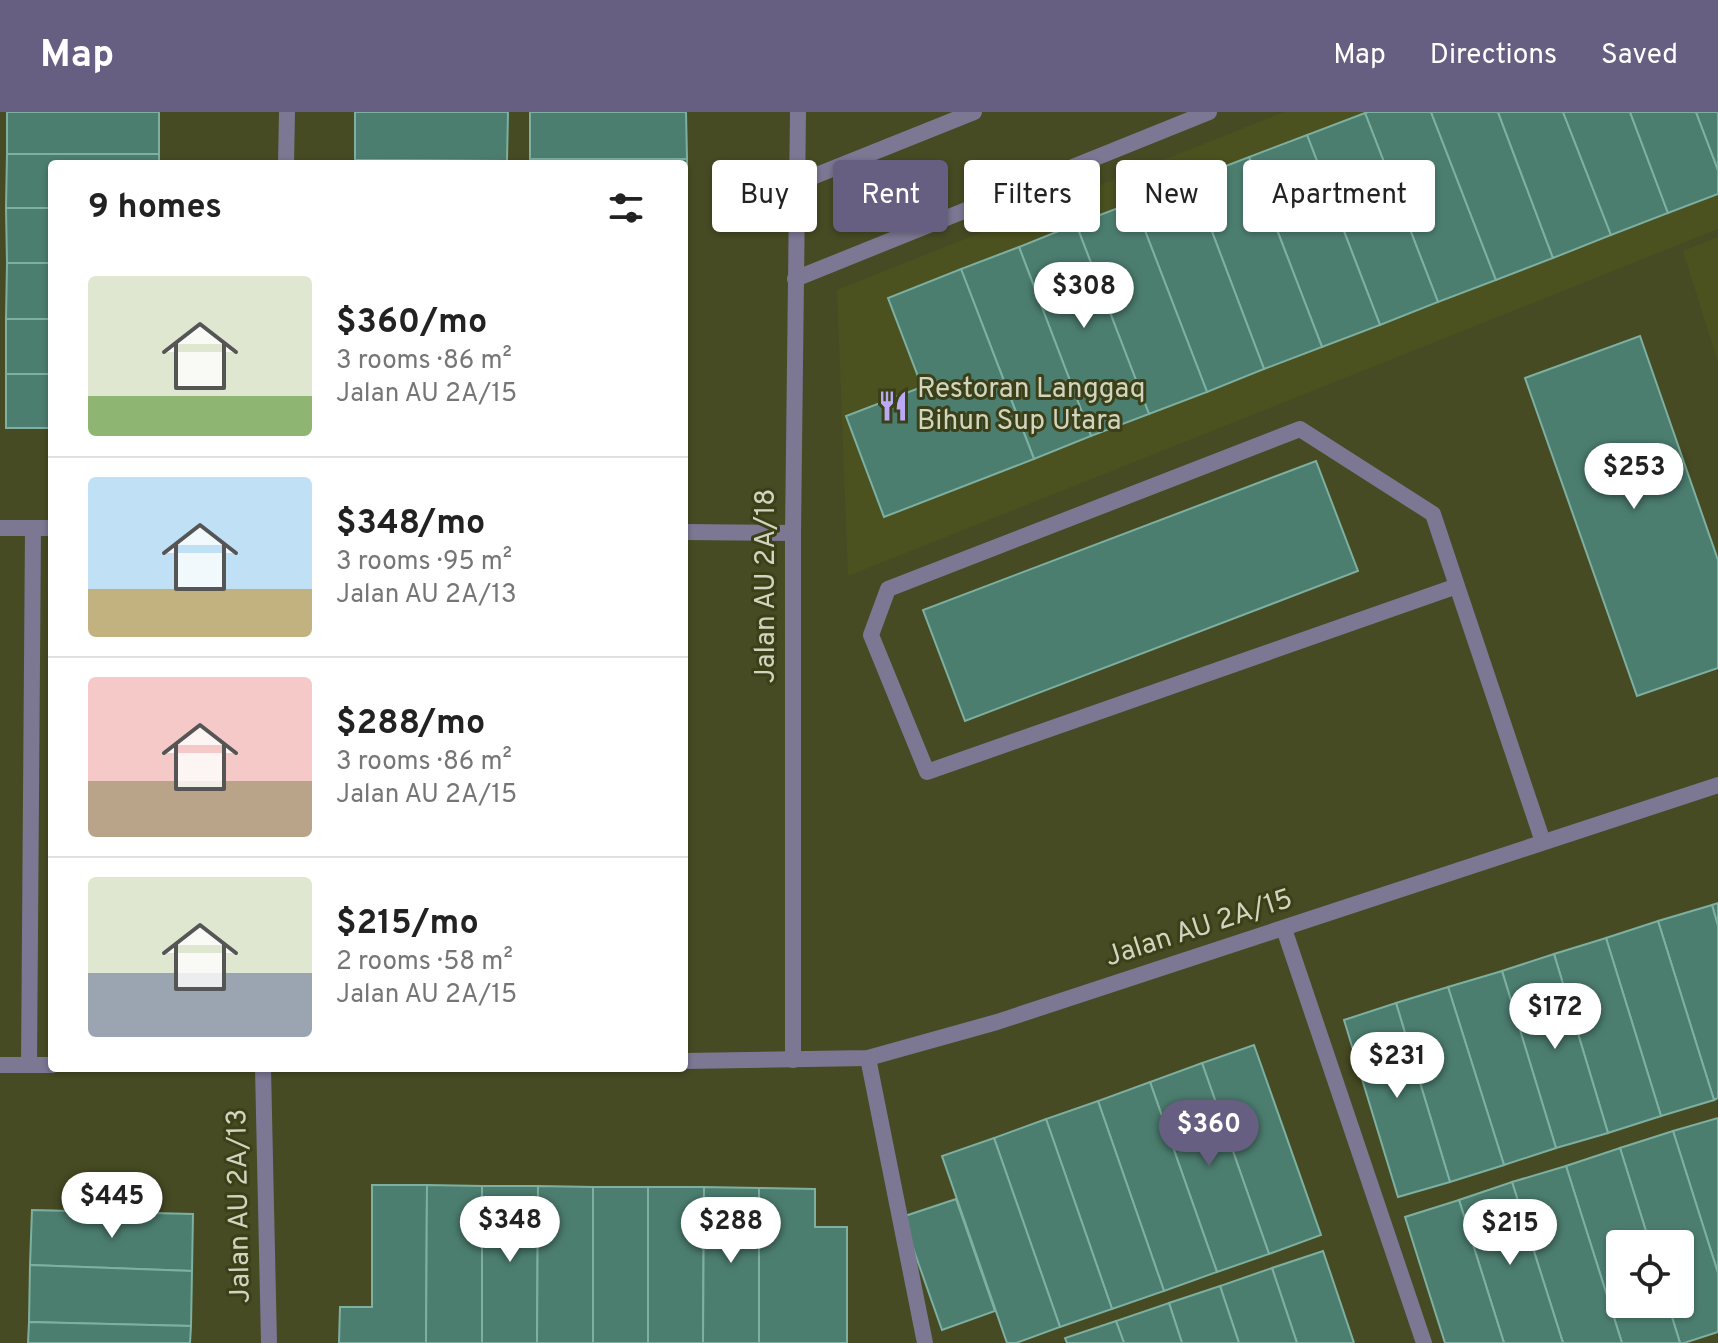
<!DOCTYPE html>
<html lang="en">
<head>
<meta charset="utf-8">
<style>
  :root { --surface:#fff; --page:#f6f6f6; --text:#222; --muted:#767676; --line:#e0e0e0; --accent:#665f81 }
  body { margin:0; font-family:Overpass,sans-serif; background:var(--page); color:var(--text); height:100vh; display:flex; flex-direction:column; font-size:30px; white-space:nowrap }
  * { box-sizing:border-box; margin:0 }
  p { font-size:26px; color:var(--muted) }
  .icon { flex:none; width:44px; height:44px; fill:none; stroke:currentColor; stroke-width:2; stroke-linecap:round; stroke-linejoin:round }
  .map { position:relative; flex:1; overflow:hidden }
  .side { position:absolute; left:48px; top:48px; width:640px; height:912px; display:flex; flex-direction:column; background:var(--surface); border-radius:8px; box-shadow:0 2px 6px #0004 }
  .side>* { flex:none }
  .hud { position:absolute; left:712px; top:48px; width:760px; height:72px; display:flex; gap:16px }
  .tools { position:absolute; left:1606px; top:1118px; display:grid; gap:16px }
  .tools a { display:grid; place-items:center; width:88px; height:88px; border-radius:8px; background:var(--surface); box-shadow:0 2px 6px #0004; font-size:40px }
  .price { position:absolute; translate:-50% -68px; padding:0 18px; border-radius:28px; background:#fff; color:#222; font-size:26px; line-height:52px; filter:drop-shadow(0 2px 4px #0008) }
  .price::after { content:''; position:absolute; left:50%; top:48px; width:24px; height:18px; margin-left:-12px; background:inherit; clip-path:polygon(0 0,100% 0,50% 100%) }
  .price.active { background:var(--accent); color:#fff }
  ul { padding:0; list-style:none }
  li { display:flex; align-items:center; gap:24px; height:200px; padding:0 40px }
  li+li { border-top:2px solid var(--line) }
  li span { display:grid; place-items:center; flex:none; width:224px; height:160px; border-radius:8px; color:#555 }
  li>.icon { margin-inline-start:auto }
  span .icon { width:96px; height:96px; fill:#fffc; stroke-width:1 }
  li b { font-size:34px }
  h2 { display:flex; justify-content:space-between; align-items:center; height:96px; padding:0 40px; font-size:34px }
  .tag { padding:0 28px; border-radius:8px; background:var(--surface); box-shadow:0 2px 6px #0004; font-size:28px; line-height:72px }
  .tag.active { background:var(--accent); color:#fff }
  header { display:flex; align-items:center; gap:48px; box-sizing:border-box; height:112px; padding:0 40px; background:var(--accent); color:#fff }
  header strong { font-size:38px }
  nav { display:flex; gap:44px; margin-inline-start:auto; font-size:28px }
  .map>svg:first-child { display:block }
</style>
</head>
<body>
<header>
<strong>Map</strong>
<nav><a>Map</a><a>Directions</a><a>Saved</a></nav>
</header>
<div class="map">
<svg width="1718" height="1231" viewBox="0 0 1718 1231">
  <rect width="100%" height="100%" fill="#474b23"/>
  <g fill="#4c5120">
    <polygon points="1284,0 1718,0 1718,117 848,464 837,178"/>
    <polygon points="1718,125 1718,250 1683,139"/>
  </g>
  <g fill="#4c7e70" stroke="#7db0a1" stroke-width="2">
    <rect x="7" y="0" width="152" height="42"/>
    <polygon points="355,0 508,0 507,49 355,48"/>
    <polygon points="530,0 686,0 687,47 530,47"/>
    <polygon points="1368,0 1431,0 1496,168 1438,190 1365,1"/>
    <polygon points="1431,0 1498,0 1553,146 1496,168"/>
    <polygon points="1498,0 1563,0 1611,123 1553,146"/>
    <polygon points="1563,0 1630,0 1668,101 1611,123"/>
    <polygon points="1630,0 1696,0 1718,58 1718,82 1668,101"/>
    <polygon points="1696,0 1718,0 1718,58"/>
    <polygon points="1365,1 1438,190 1380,213 1307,23"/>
    <polygon points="1307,23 1380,213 1322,235 1249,45"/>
    <polygon points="7,42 159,42 159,52 52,52 52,96 6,96"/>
    <polygon points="1249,45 1322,235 1264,257 1192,67"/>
    <polygon points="530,47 687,47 687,102 684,102 684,52 530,52"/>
    <polygon points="355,48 507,49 507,52 355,52"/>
    <polygon points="1192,67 1264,257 1207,280 1134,90"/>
    <polygon points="1134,90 1207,280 1149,302 1076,112"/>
    <polygon points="6,96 52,96 52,151 7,151"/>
    <polygon points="684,102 687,102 686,157 684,157"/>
    <polygon points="1076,112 1149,302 1091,324 1019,135"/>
    <polygon points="1019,135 1091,324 1034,347 961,157"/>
    <polygon points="7,151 52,151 52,207 6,207"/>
    <polygon points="684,157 686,157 687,212 684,212"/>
    <polygon points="961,157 1034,347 884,405 846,304 922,275 888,186"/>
    <rect x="6" y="207" width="46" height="55"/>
    <rect x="684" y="212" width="3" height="55"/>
    <polygon points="1640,224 1718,448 1718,556 1637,584 1525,266"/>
    <rect x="6" y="262" width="46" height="54"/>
    <rect x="684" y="267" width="3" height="56"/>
    <polygon points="1316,349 1358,459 965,609 923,498"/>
    <polygon points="1718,791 1718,814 1712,793"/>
    <polygon points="1712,793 1718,814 1718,986 1714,988 1658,809"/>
    <polygon points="1658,809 1714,988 1661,1004 1606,826"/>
    <polygon points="1606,826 1661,1004 1608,1021 1554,842"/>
    <polygon points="1554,842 1608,1021 1556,1036 1502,859"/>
    <polygon points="1502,859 1556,1036 1504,1053 1448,875"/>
    <polygon points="1448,875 1504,1053 1450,1070 1396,891"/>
    <polygon points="1396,891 1450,1070 1398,1085 1344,908"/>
    <polygon points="1254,933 1321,1123 1269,1142 1202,951"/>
    <polygon points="1202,951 1269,1142 1217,1160 1150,970"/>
    <polygon points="1150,970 1217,1160 1164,1179 1098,989"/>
    <polygon points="1098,989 1164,1179 1112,1197 1046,1007"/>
    <polygon points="1718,1006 1718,1161 1673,1019"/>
    <polygon points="1046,1007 1112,1197 1060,1215 994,1026"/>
    <polygon points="1673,1019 1718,1161 1718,1220 1684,1231 1680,1231 1668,1192 1680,1192 1680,1132 1650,1132 1620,1036"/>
    <polygon points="994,1026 1060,1215 1016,1231 1007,1231 942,1044"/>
    <polygon points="1620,1036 1650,1132 1620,1132 1620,1192 1668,1192 1680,1231 1622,1231 1566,1054"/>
    <polygon points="1566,1054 1622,1231 1563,1231 1512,1070"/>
    <polygon points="1512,1070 1563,1231 1504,1231 1459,1088"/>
    <polygon points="372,1073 427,1073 426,1231 339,1231 340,1195 372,1195"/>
    <polygon points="427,1073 482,1074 482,1231 426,1231"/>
    <polygon points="482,1074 538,1074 537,1231 482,1231"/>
    <polygon points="538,1074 593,1075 593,1231 537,1231"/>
    <rect x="593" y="1075" width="55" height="156"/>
    <polygon points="648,1075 704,1075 703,1231 648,1231"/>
    <polygon points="704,1075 759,1076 759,1231 703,1231"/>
    <polygon points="759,1076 815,1077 815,1115 847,1115 847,1231 759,1231"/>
    <polygon points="956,1087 995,1199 942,1218 902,1105"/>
    <polygon points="1459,1088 1504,1231 1445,1231 1405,1105"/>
    <polygon points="32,1098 193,1102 192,1159 30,1153"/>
    <polygon points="1323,1139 1354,1231 1297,1231 1272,1156"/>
    <polygon points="30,1153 192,1159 191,1214 29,1210"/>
    <polygon points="1272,1156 1297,1231 1239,1231 1220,1174"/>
    <polygon points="1220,1174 1239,1231 1182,1231 1169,1191"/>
    <polygon points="1169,1191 1182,1231 1124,1231 1116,1209"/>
    <polygon points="1116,1209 1124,1231 1067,1231 1065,1226"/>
    <polygon points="29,1210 191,1214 190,1231 28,1231"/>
  </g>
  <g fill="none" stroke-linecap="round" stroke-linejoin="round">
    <g stroke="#7c7793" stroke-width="16">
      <polyline points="1457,474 1433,402 1300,317 888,477 871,523 927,660 1457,474 1543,730"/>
      <polyline points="1284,817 1424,1231"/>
      <polyline points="868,946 925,1231"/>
      <polyline points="29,953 33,416"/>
    </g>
    <g stroke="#7c7793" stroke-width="16">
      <polyline points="286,52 287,0"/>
      <polyline points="797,71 974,0"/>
      <polyline points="795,167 1209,0"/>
      <polyline points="0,416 52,416"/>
      <polyline points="684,420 793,421"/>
      <polyline points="793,948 793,421 798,0"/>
      <polyline points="263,956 269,1231"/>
    </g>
    <g stroke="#7c7793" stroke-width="16">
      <polyline points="684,949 868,946 997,910 1718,673"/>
      <polyline points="0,953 52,953"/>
    </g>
  </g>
  <defs>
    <g id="restaurant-bare" transform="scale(2.4)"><path d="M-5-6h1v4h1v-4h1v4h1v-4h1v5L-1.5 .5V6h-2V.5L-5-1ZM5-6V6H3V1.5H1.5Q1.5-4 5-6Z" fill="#baaaf6" stroke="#3c4018" stroke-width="2.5" paint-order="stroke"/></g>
  </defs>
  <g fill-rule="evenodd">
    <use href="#restaurant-bare" x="893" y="294"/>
  </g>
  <g text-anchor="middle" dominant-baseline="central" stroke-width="6" stroke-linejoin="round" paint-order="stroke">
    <g font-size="28" fill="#d1d4be" stroke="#3c4018" text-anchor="start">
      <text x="917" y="278">Restoran Langgaq<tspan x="917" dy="32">Bihun Sup Utara</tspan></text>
    </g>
    <g font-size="28" fill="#d1d4be" stroke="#3c4018">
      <text transform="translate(767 474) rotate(-90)">Jalan AU 2A/18</text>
      <text transform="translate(1199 817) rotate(-18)">Jalan AU 2A/15</text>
      <text transform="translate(240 1094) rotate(-91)">Jalan AU 2A/13</text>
    </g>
  </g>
</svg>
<div class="tools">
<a><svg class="icon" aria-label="locate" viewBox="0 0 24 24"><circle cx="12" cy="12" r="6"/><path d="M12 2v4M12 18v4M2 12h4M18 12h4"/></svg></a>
</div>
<b class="price" style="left:1084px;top:218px">$308</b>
<b class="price" style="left:1634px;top:399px">$253</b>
<b class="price" style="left:1555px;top:939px">$172</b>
<b class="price" style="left:1397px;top:988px">$231</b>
<b class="price active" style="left:1209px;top:1056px">$360</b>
<b class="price" style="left:112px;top:1128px">$445</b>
<b class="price" style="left:510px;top:1152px">$348</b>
<b class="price" style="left:731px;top:1153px">$288</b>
<b class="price" style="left:1510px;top:1155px">$215</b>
<div class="hud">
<a class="tag">Buy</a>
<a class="tag active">Rent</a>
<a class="tag">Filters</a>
<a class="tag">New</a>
<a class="tag">Apartment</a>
</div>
<section class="side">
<h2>9 homes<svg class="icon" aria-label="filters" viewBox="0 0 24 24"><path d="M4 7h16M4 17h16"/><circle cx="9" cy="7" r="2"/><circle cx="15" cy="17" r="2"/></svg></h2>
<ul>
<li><span style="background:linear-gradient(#dfe7d0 75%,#8fb573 0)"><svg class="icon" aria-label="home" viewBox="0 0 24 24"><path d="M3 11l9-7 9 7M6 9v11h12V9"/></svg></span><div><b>$360/mo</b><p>3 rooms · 86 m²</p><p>Jalan AU 2A/15</p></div></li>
<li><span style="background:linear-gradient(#bfe0f5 70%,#c2b280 0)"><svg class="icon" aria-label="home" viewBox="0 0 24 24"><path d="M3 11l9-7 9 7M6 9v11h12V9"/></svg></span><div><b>$348/mo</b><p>3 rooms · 95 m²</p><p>Jalan AU 2A/13</p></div></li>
<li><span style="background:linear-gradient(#f6c9c9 65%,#b9a48a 0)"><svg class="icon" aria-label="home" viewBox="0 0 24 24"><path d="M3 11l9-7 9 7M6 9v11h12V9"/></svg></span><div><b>$288/mo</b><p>3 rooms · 86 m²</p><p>Jalan AU 2A/15</p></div></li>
<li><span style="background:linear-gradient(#dfe7d0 60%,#9aa5b1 0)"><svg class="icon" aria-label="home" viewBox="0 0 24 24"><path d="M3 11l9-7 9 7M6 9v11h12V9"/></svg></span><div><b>$215/mo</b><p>2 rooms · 58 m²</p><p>Jalan AU 2A/15</p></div></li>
</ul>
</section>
</div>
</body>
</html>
